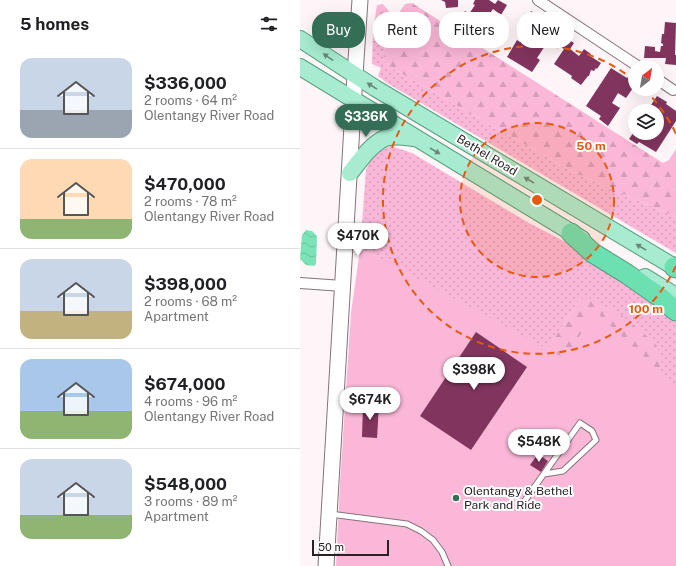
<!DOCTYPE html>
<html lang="en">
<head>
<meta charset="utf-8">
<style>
  :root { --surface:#fff; --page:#f6f6f6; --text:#202124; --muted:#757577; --line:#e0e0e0; --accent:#356e56 }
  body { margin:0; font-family:"Public Sans",sans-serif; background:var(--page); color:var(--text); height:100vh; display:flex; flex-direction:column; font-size:15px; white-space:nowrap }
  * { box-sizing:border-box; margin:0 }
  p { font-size:13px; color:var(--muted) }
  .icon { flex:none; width:22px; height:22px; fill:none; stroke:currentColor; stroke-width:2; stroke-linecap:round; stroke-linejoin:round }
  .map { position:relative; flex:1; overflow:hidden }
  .sheet { display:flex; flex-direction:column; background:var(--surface); width:300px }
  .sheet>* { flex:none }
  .guide { position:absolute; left:12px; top:12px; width:304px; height:36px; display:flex; gap:8px }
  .needle { width:26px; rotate:31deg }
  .controls { position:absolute; left:328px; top:60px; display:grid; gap:8px }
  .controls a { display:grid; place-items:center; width:36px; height:36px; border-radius:50%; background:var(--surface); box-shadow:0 4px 16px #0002; font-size:20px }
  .scale { position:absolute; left:12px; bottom:10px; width:77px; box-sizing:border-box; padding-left:4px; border:2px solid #292225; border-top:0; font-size:11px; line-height:14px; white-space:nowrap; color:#292225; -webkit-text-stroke:3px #fff; paint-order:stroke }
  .price { position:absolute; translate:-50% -34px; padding:0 9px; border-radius:14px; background:#fff; color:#222; font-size:13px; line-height:26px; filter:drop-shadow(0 1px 2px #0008) }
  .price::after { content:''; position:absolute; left:50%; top:24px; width:12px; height:9px; margin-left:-6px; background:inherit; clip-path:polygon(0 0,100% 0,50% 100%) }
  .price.selected { background:var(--accent); color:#fff }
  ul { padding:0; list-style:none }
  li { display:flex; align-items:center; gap:12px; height:100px; padding:0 20px }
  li+li { border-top:1px solid var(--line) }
  li span { display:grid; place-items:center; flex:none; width:112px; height:80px; border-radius:12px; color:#555 }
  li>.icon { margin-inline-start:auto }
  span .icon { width:48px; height:48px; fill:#fffc; stroke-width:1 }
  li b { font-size:17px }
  h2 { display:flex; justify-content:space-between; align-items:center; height:48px; padding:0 20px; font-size:17px }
  .chip { padding:0 14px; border-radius:16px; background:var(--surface); box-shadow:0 4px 16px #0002; font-size:14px; line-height:36px }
  .chip.selected { background:var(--accent); color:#fff }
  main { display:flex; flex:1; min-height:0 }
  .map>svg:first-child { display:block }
</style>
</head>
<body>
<main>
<section class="sheet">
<h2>5 homes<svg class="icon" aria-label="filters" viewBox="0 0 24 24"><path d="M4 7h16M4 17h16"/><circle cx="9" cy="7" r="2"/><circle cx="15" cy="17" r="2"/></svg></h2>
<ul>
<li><span style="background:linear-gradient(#c9d6e8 65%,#9aa5b1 0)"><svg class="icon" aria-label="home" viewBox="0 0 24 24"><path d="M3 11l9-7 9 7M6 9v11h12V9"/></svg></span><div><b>$336,000</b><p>2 rooms · 64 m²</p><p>Olentangy River Road</p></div></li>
<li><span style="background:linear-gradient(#ffd9b3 75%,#8fb573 0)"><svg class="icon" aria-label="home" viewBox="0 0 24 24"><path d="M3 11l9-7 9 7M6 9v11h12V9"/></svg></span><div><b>$470,000</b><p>2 rooms · 78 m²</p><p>Olentangy River Road</p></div></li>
<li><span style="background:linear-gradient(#c9d6e8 65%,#c2b280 0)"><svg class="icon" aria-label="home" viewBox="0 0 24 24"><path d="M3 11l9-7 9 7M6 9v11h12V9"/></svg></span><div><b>$398,000</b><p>2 rooms · 68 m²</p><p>Apartment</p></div></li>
<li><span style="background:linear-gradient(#a9c7e8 65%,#8fb573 0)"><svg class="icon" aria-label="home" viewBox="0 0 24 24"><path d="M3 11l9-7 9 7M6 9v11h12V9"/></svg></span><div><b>$674,000</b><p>4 rooms · 96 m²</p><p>Olentangy River Road</p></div></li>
<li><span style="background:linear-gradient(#c9d6e8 70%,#8fb573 0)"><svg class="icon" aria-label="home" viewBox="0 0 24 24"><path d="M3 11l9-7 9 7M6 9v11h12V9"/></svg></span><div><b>$548,000</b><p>3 rooms · 89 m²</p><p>Apartment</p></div></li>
</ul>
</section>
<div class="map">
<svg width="376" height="566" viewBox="0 0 376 566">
  <defs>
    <pattern id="grass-dots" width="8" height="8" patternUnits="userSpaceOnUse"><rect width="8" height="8" fill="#fab7d7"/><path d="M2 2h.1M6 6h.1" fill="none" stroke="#d69db8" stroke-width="1.8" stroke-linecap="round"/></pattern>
    <pattern id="forest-firs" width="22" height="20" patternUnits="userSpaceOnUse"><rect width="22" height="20" fill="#fab7d7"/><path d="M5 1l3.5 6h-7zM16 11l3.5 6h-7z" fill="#d69db8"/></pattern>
    <pattern id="water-waves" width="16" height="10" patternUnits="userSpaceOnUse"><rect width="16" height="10" fill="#7ce3b7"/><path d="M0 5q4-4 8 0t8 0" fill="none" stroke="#6bc29d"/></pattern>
  </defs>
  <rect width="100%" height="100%" fill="#fdf5f8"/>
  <g fill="url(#grass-dots)">
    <polygon points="73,31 85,43 83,59 92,68 271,171 376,217 376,253 87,83 78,76 81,68 72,64"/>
    <path d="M91 146 112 153 229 223 271 245 376 320V398L280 299 245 353 72 254 60 250 66 170C71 156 78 151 91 146Z"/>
  </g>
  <g fill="url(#forest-firs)">
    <polygon points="112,3 363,163 369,160 376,149 376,217 271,171 92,68 83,59 85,43 73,31 77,5 83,4 92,15 98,14 105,4"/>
    <polygon points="285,296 320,314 355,343 363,359 358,370 339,378 216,447 245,353 280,299"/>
  </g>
  <polygon fill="#fab7d7" points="60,250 72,254 264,358 296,312 376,387 376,566 36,566 40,483 51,313"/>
  <polygon fill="url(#water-waves)" points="6,230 12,231 17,236 16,264 14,266 6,265 0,259 2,235"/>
  <g fill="#81355e">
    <polygon points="141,0 158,0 158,7 146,8 145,2"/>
    <polygon points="175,0 189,0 195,4 198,0 207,5 201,15 193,9 186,19 194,24 181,40 172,34 174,31 158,21 165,11 169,14 175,5 173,4"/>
    <polygon points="231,11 241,18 239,20 255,31 237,58 240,60 232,72 207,57 217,40 220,42 224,37 222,36 226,31 222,28"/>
    <polygon points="365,22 376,23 375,55 376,55 376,65 365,64 366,58 344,58 345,46 355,47 355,51 360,52 361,46 363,46 363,44 361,43 362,34 364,34"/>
    <polygon points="264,37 274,43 270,49 279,56 284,49 291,54 290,56 301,63 297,69 296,68 294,71 291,70 289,76 288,76 281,85 271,78 272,76 254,64 264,49 259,46"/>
    <polygon points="311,68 327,78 329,76 335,80 335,85 326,98 318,93 312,103 320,108 308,126 299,119 301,116 286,106"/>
    <polygon points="357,96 367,102 366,104 376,111 376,121 356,152 339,142 337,144 329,139 335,130 335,133 357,133 357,111 347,111"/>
    <polygon points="176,332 227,367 171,450 120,416"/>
    <polygon points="63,404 79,405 77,438 62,437"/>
    <polygon points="238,454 248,461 241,472 230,465"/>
  </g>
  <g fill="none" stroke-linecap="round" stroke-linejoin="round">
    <g stroke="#85747b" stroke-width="7">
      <g id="service">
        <polyline points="221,506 280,423 292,431 296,440 263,471 244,474"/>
        <polyline points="30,514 107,524 121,531 133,540 142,552 148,566"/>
      </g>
    </g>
    <g stroke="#85747b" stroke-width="12">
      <g id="minor">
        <polyline points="238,0 339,67"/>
        <polyline points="357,79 373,90"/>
        <polyline points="0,283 43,286"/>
      </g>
    </g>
    <g stroke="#85747b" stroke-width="17">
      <polyline id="secondary" points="26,566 55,75 60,0"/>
    </g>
    <g stroke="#559e80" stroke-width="18">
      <g id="primary">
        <polyline points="0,39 75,88 376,268"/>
        <polyline points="0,67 282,239"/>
        <path d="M50 173C60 161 70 145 85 138 94 135 105 137 113 138"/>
        <polyline points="345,277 376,296"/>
      </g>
    </g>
    <g stroke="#559e80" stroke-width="21">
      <g id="motorway">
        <polyline points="271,233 293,253 327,274 361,298 376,311"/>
        <polyline points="374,267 376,268"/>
      </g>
    </g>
    <use href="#service" stroke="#fff" stroke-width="5"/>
    <use href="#minor" stroke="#fff" stroke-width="10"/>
    <use href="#secondary" stroke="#fff" stroke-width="15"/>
    <use href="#primary" stroke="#a7ecd0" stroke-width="16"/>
    <use href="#motorway" stroke="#6de0b1" stroke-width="19"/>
  </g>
  <defs><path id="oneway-solid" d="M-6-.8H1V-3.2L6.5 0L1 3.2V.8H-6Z"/></defs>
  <g fill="#68877a">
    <use href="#oneway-solid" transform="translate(28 57) rotate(-146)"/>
    <use href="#oneway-solid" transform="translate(72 86) rotate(-148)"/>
    <use href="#oneway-solid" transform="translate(135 151) rotate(31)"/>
    <use href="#oneway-solid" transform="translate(229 180) rotate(-149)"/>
    <use href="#oneway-solid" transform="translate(341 247) rotate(-149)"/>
  </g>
  <circle cx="237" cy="200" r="77" fill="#e8590c" fill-opacity=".12"/>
  <g fill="none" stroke="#e8590c" stroke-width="2" stroke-dasharray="7 5">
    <circle cx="237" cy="200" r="77"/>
    <path d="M376 266A154 154 0 1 1 335 81M344 89A154 154 0 0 1 376 134"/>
  </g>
  <circle fill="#356e56" stroke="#fff" stroke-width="1.5" cx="156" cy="498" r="4"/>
  <g text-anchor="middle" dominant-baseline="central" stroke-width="4" stroke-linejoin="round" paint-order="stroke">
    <g font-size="12" fill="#292225" stroke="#fff">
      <text transform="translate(187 155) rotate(31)">Bethel Road</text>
    </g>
    <g font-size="12" fill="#292225" stroke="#fff" text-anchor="start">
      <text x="164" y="491">Olentangy &amp; Bethel<tspan x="164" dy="14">Park and Ride</tspan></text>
    </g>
  </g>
  <circle cx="237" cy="200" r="6" fill="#e8590c" stroke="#fff" stroke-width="2"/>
  <g font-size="12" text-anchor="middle" font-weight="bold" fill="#e8590c" stroke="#fff" stroke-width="4" stroke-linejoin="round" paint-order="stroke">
    <text x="291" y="150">50 m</text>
    <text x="346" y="313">100 m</text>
  </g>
</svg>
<div class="controls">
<a><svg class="needle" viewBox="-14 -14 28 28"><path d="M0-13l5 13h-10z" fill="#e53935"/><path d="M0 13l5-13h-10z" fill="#757577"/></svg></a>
<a><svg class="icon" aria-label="layers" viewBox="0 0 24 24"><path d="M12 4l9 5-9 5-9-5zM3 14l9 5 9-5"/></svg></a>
</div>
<div class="scale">50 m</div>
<b class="price selected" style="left:66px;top:138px">$336K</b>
<b class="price" style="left:58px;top:257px">$470K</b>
<b class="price" style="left:174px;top:391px">$398K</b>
<b class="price" style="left:70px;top:421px">$674K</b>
<b class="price" style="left:239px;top:463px">$548K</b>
<div class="guide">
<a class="chip selected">Buy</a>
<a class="chip">Rent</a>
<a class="chip">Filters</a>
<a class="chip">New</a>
</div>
</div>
</main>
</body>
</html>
